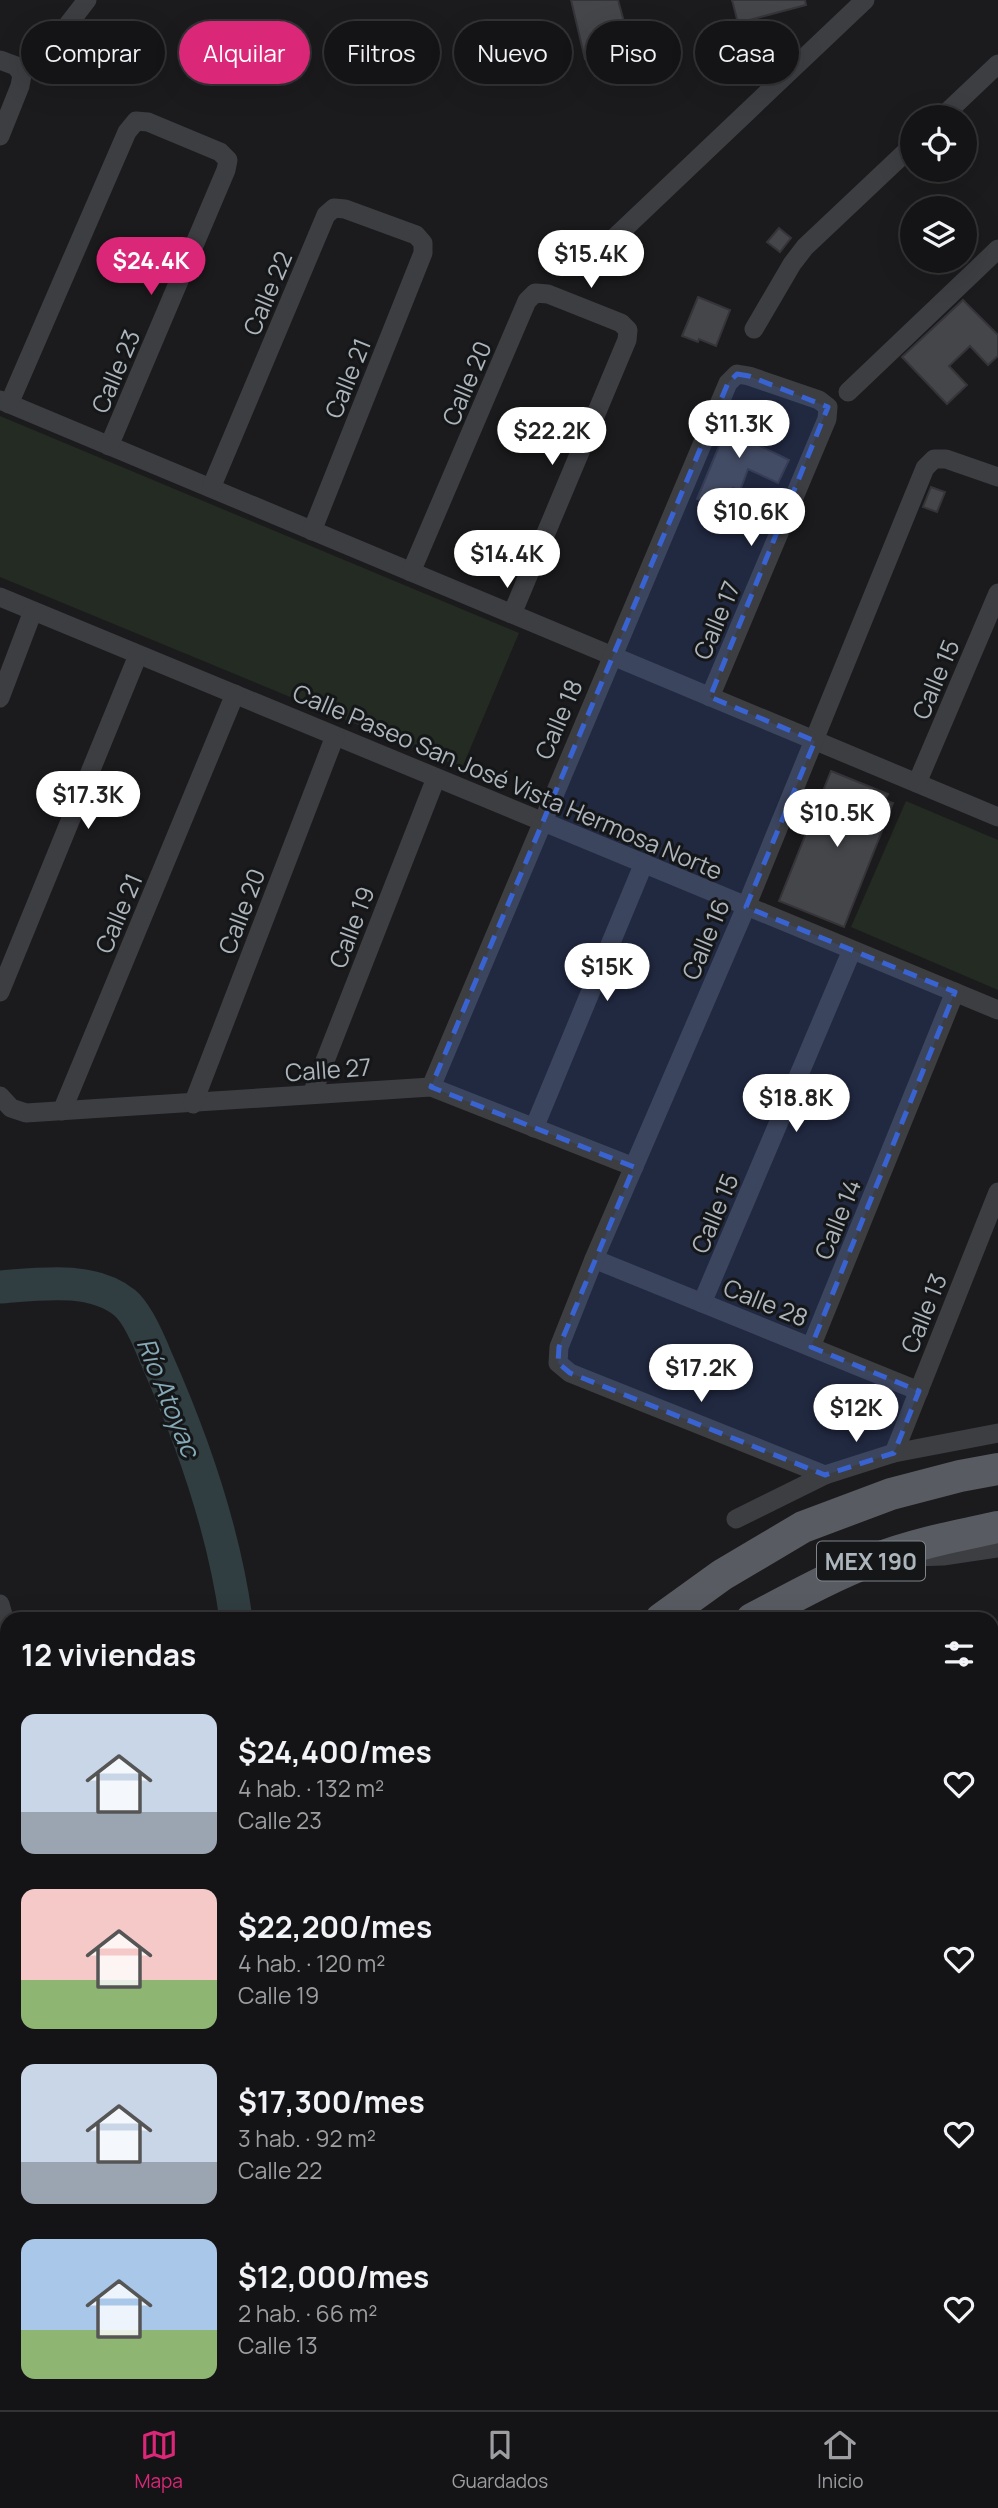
<!DOCTYPE html>
<html lang="es">
<head>
<meta charset="utf-8">
<style>
  :root { --surface:#141416; --page:#1d1d1f; --text:#f1f3f6; --muted:#9d9ea1; --line:#333335; --accent:#db2777 }
  body { margin:0; font-family:Manrope,sans-serif; background:var(--page); color:var(--text); height:100vh; display:flex; flex-direction:column; font-size:26px; white-space:nowrap }
  * { box-sizing:border-box; margin:0 }
  p { font-size:23px; color:var(--muted) }
  .icon { flex:none; width:38px; height:38px; fill:none; stroke:currentColor; stroke-width:2; stroke-linecap:round; stroke-linejoin:round }
  .map { position:relative; flex:1; overflow:hidden }
  .details { position:absolute; left:0px; top:1612px; width:999px; height:800px; display:flex; flex-direction:column; background:var(--surface); border-radius:21px 21px 0 0; box-shadow:0 7px 28px #0002,0 0 0 2px var(--line) }
  .details>* { flex:none }
  .banner { position:absolute; left:21px; top:21px; width:957px; height:63px; display:flex; gap:14px }
  .buttons { position:absolute; left:900px; top:105px; display:grid; gap:14px }
  .buttons a { display:grid; place-items:center; width:77px; height:77px; border-radius:50%; background:var(--surface); box-shadow:0 7px 28px #0002,0 0 0 2px var(--line); font-size:35px }
  .price { position:absolute; translate:-50% -60px; padding:0 16px; border-radius:24px; background:#fff; color:#222; font-size:23px; line-height:46px; filter:drop-shadow(0 2px 4px #0008) }
  .price::after { content:''; position:absolute; left:50%; top:42px; width:21px; height:16px; margin-left:-10px; background:inherit; clip-path:polygon(0 0,100% 0,50% 100%) }
  .price.on { background:var(--accent); color:#fff }
  ul { padding:0; list-style:none }
  li { display:flex; align-items:center; gap:21px; height:175px; padding:0 21px }
  li span { display:grid; place-items:center; flex:none; width:196px; height:140px; border-radius:14px; color:#555 }
  li>.icon { margin-inline-start:auto }
  span .icon { width:84px; height:84px; fill:#fffc; stroke-width:1 }
  li b { font-size:30px }
  h2 { display:flex; justify-content:space-between; align-items:center; height:84px; padding:0 21px; font-size:30px }
  .pill { padding:0 24px; border-radius:32px; background:var(--surface); box-shadow:0 7px 28px #0002,0 0 0 2px var(--line); font-size:24px; line-height:63px }
  .pill.on { background:var(--accent); color:#fff }
  .dock { display:flex; justify-content:space-around; align-items:center; height:98px; border-top:2px solid var(--line); background:var(--surface); font-size:19px; color:var(--muted) }
  .dock a { display:grid; justify-items:center; gap:4px }
  .dock .on { color:var(--accent) }
  .map>svg:first-child { display:block }
</style>
</head>
<body>
<div class="map">
<svg width="998" height="2410" viewBox="0 0 998 2410">
  <rect width="100%" height="100%" fill="#1b1b1d"/>
  <g fill="#232b22">
    <polygon points="0,416 519,633 462,768 0,577"/>
    <polygon points="906,801 998,840 998,990 851,927"/>
  </g>
  <g fill="none" stroke-linecap="round" stroke-linejoin="round">
    <g stroke="#303d41" stroke-width="33">
      <path d="M0 1287C39 1284 92 1276 125 1303 137 1313 150 1343 156 1358 192 1439 224 1531 236 1619"/>
      <polyline points="628,2404 630,2410"/>
    </g>
  </g>
  <g fill="#45464a" stroke="#353539" stroke-width="2">
    <polygon points="571,0 618,0 631,47 585,59"/>
    <polygon points="732,0 805,0 806,5 738,23"/>
    <polygon points="779,228 791,238 780,252 767,242"/>
    <polygon points="698,297 730,310 716,346 699,339 698,342 682,336"/>
    <polygon points="963,300 998,335 998,356 988,365 970,346 949,366 967,385 947,404 902,357"/>
    <polygon points="731,409 764,423 756,444 789,460 778,483 748,469 740,491 733,488 724,510 697,499 725,432 722,431"/>
    <polygon points="931,487 945,492 937,512 923,507"/>
    <polygon points="831,771 888,794 885,800 893,803 844,927 779,901"/>
  </g>
  <g fill="none" stroke-linecap="round" stroke-linejoin="round">
    <g stroke="#3c3e42" stroke-width="19">
      <polyline points="46,53 87,0"/>
      <polyline points="0,60 16,66 22,75 20,86 0,136"/>
      <polyline points="942,117 998,64"/>
      <polyline points="609,243 865,0"/>
      <polyline points="754,329 792,264 805,247 912,146"/>
      <polyline points="848,392 998,249"/>
      <polyline points="0,400 998,817"/>
      <polyline points="9,404 127,132 136,121 148,122 220,152 228,160 226,170 109,446"/>
      <polyline points="211,488 326,215 334,208 345,209 416,235 423,243 423,253 312,531"/>
      <polyline points="411,572 527,301 535,293 548,294 621,323 628,330 627,340 512,614"/>
      <polyline points="0,597 998,1010"/>
      <polyline points="0,698 33,611"/>
      <polyline points="917,783 998,593"/>
      <polyline points="0,992 138,655"/>
      <polyline points="431,1087 728,383 737,374 749,376 819,400 828,407 827,419 710,697"/>
      <polyline points="312,1094 436,778"/>
      <polyline points="0,1096 11,1108 26,1113 431,1087 634,1167"/>
      <polyline points="193,1104 335,736"/>
      <polyline points="62,1111 235,694"/>
      <polyline points="534,1128 644,863"/>
      <polyline points="594,1259 919,1391"/>
      <polyline points="702,1303 852,950"/>
      <polyline points="811,1347 955,992"/>
      <polyline points="894,1453 998,1192"/>
      <polyline points="825,1475 570,1373 558,1363 559,1347 594,1259 746,907 925,468 934,459 946,459 998,477"/>
      <polyline points="736,1519 825,1475 894,1453 998,1433"/>
      <polyline points="914,1557 943,1556 998,1548"/>
      <polyline points="0,1604 7,1629"/>
      <polyline points="992,1953 998,1958"/>
      <polyline points="992,2208 998,2212"/>
      <polyline points="197,2404 198,2410"/>
      <polyline points="333,2404 338,2410"/>
      <polyline points="742,2404 744,2410"/>
      <polyline points="870,2404 876,2410"/>
    </g>
    <g stroke="#4a4d52" stroke-width="28">
      <polyline points="0,2086 7,2087"/>
      <polyline points="992,2359 998,2364"/>
    </g>
    <g stroke="#585b61" stroke-width="32">
      <polyline points="661,1619 722,1575 803,1527 891,1494 960,1476 998,1469"/>
      <path d="M752 1619C792 1598 831 1576 873 1560 914 1544 956 1536 998 1527"/>
      <polyline points="0,2155 7,2150"/>
      <polyline points="0,2212 7,2207"/>
    </g>
  </g>
  <path fill="#3a63d2" fill-opacity="0.2" stroke="#3a63d2" stroke-width="5" stroke-dasharray="14 9" stroke-linejoin="round" d="M737 374 749 376 828 407 710 697 815 741 746 907 955 992 811 1347 919 1391 894 1453 825 1475 570 1373 558 1363 559 1347 634 1167 431 1087 728 383Z"/>
  <g text-anchor="middle" dominant-baseline="central" stroke-width="6" stroke-linejoin="round" paint-order="stroke">
    <rect fill="#151618" stroke="#7f858b" stroke-width="2" x="817" y="1541.5" width="108" height="39" rx="5"/>
    <g font-size="23" font-weight="bold" fill="#adb5bc">
      <text x="871" y="1561">MEX 190</text>
    </g>
    <g font-size="24" fill="#adb5bc" stroke="#151618">
      <text transform="translate(267 293) rotate(-67)">Calle 22</text>
      <text transform="translate(115 371) rotate(-67)">Calle 23</text>
      <text transform="translate(347 378) rotate(-68)">Calle 21</text>
      <text transform="translate(466 383) rotate(-67)">Calle 20</text>
      <text transform="translate(716 620) rotate(-67)">Calle 17</text>
      <text transform="translate(935 679) rotate(-67)">Calle 15</text>
      <text transform="translate(558 719) rotate(-67)">Calle 18</text>
      <text transform="translate(508 781) rotate(23)">Calle Paseo San José Vista Hermosa Norte</text>
      <text transform="translate(241 911) rotate(-69)">Calle 20</text>
      <text transform="translate(118 913) rotate(-67)">Calle 21</text>
      <text transform="translate(351 927) rotate(-69)">Calle 19</text>
      <text transform="translate(705 939) rotate(-67)">Calle 16</text>
      <text transform="translate(328 1069) rotate(-4)">Calle 27</text>
      <text transform="translate(714 1213) rotate(-67)">Calle 15</text>
      <text transform="translate(837 1219) rotate(-68)">Calle 14</text>
      <text transform="translate(766 1302) rotate(22)">Calle 28</text>
      <text transform="translate(923 1313) rotate(-68)">Calle 13</text>
    </g>
    <g font-size="26" font-style="italic" fill="#85a9b6" stroke="#151618">
      <text transform="translate(169 1397) rotate(68)">Río Atoyac</text>
    </g>
  </g>
</svg>
<div class="buttons">
<a><svg class="icon" aria-label="locate" viewBox="0 0 24 24"><circle cx="12" cy="12" r="6"/><path d="M12 2v4M12 18v4M2 12h4M18 12h4"/></svg></a>
<a><svg class="icon" aria-label="layers" viewBox="0 0 24 24"><path d="M12 4l9 5-9 5-9-5zM3 14l9 5 9-5"/></svg></a>
</div>
<b class="price" style="left:591px;top:290px">$15.4K</b>
<b class="price on" style="left:151px;top:297px">$24.4K</b>
<b class="price" style="left:739px;top:460px">$11.3K</b>
<b class="price" style="left:552px;top:467px">$22.2K</b>
<b class="price" style="left:751px;top:548px">$10.6K</b>
<b class="price" style="left:507px;top:590px">$14.4K</b>
<b class="price" style="left:88px;top:831px">$17.3K</b>
<b class="price" style="left:837px;top:849px">$10.5K</b>
<b class="price" style="left:607px;top:1003px">$15K</b>
<b class="price" style="left:796px;top:1134px">$18.8K</b>
<b class="price" style="left:701px;top:1404px">$17.2K</b>
<b class="price" style="left:856px;top:1444px">$12K</b>
<div class="banner">
<a class="pill">Comprar</a>
<a class="pill on">Alquilar</a>
<a class="pill">Filtros</a>
<a class="pill">Nuevo</a>
<a class="pill">Piso</a>
<a class="pill">Casa</a>
</div>
<section class="details">
<h2>12 viviendas<svg class="icon" aria-label="filters" viewBox="0 0 24 24"><path d="M4 7h16M4 17h16"/><circle cx="9" cy="7" r="2"/><circle cx="15" cy="17" r="2"/></svg></h2>
<ul>
<li><span style="background:linear-gradient(#c9d6e8 70%,#9aa5b1 0)"><svg class="icon" aria-label="home" viewBox="0 0 24 24"><path d="M3 11l9-7 9 7M6 9v11h12V9"/></svg></span><div><b>$24,400/mes</b><p>4 hab. · 132 m²</p><p>Calle 23</p></div><svg class="icon" aria-label="heart" viewBox="0 0 24 24"><path d="M12 20l-8-8c-3-5 5-10 8-4 3-6 11-1 8 4z"/></svg></li>
<li><span style="background:linear-gradient(#f6c9c9 65%,#8fb573 0)"><svg class="icon" aria-label="home" viewBox="0 0 24 24"><path d="M3 11l9-7 9 7M6 9v11h12V9"/></svg></span><div><b>$22,200/mes</b><p>4 hab. · 120 m²</p><p>Calle 19</p></div><svg class="icon" aria-label="heart" viewBox="0 0 24 24"><path d="M12 20l-8-8c-3-5 5-10 8-4 3-6 11-1 8 4z"/></svg></li>
<li><span style="background:linear-gradient(#c9d6e8 70%,#9aa5b1 0)"><svg class="icon" aria-label="home" viewBox="0 0 24 24"><path d="M3 11l9-7 9 7M6 9v11h12V9"/></svg></span><div><b>$17,300/mes</b><p>3 hab. · 92 m²</p><p>Calle 22</p></div><svg class="icon" aria-label="heart" viewBox="0 0 24 24"><path d="M12 20l-8-8c-3-5 5-10 8-4 3-6 11-1 8 4z"/></svg></li>
<li><span style="background:linear-gradient(#a9c7e8 65%,#8fb573 0)"><svg class="icon" aria-label="home" viewBox="0 0 24 24"><path d="M3 11l9-7 9 7M6 9v11h12V9"/></svg></span><div><b>$12,000/mes</b><p>2 hab. · 66 m²</p><p>Calle 13</p></div><svg class="icon" aria-label="heart" viewBox="0 0 24 24"><path d="M12 20l-8-8c-3-5 5-10 8-4 3-6 11-1 8 4z"/></svg></li>
</ul>
</section>
</div>
<nav class="dock">
<a class="on"><svg class="icon" aria-label="map" viewBox="0 0 24 24"><path d="M3 6l6-2 6 2 6-2v14l-6 2-6-2-6 2zM9 4v14M15 6v14"/></svg>Mapa</a>
<a><svg class="icon" aria-label="saved" viewBox="0 0 24 24"><path d="M7 4h10v16l-5-4-5 4z"/></svg>Guardados</a>
<a><svg class="icon" aria-label="home" viewBox="0 0 24 24"><path d="M3 11l9-7 9 7M6 9v11h12V9"/></svg>Inicio</a>
</nav>
</body>
</html>
